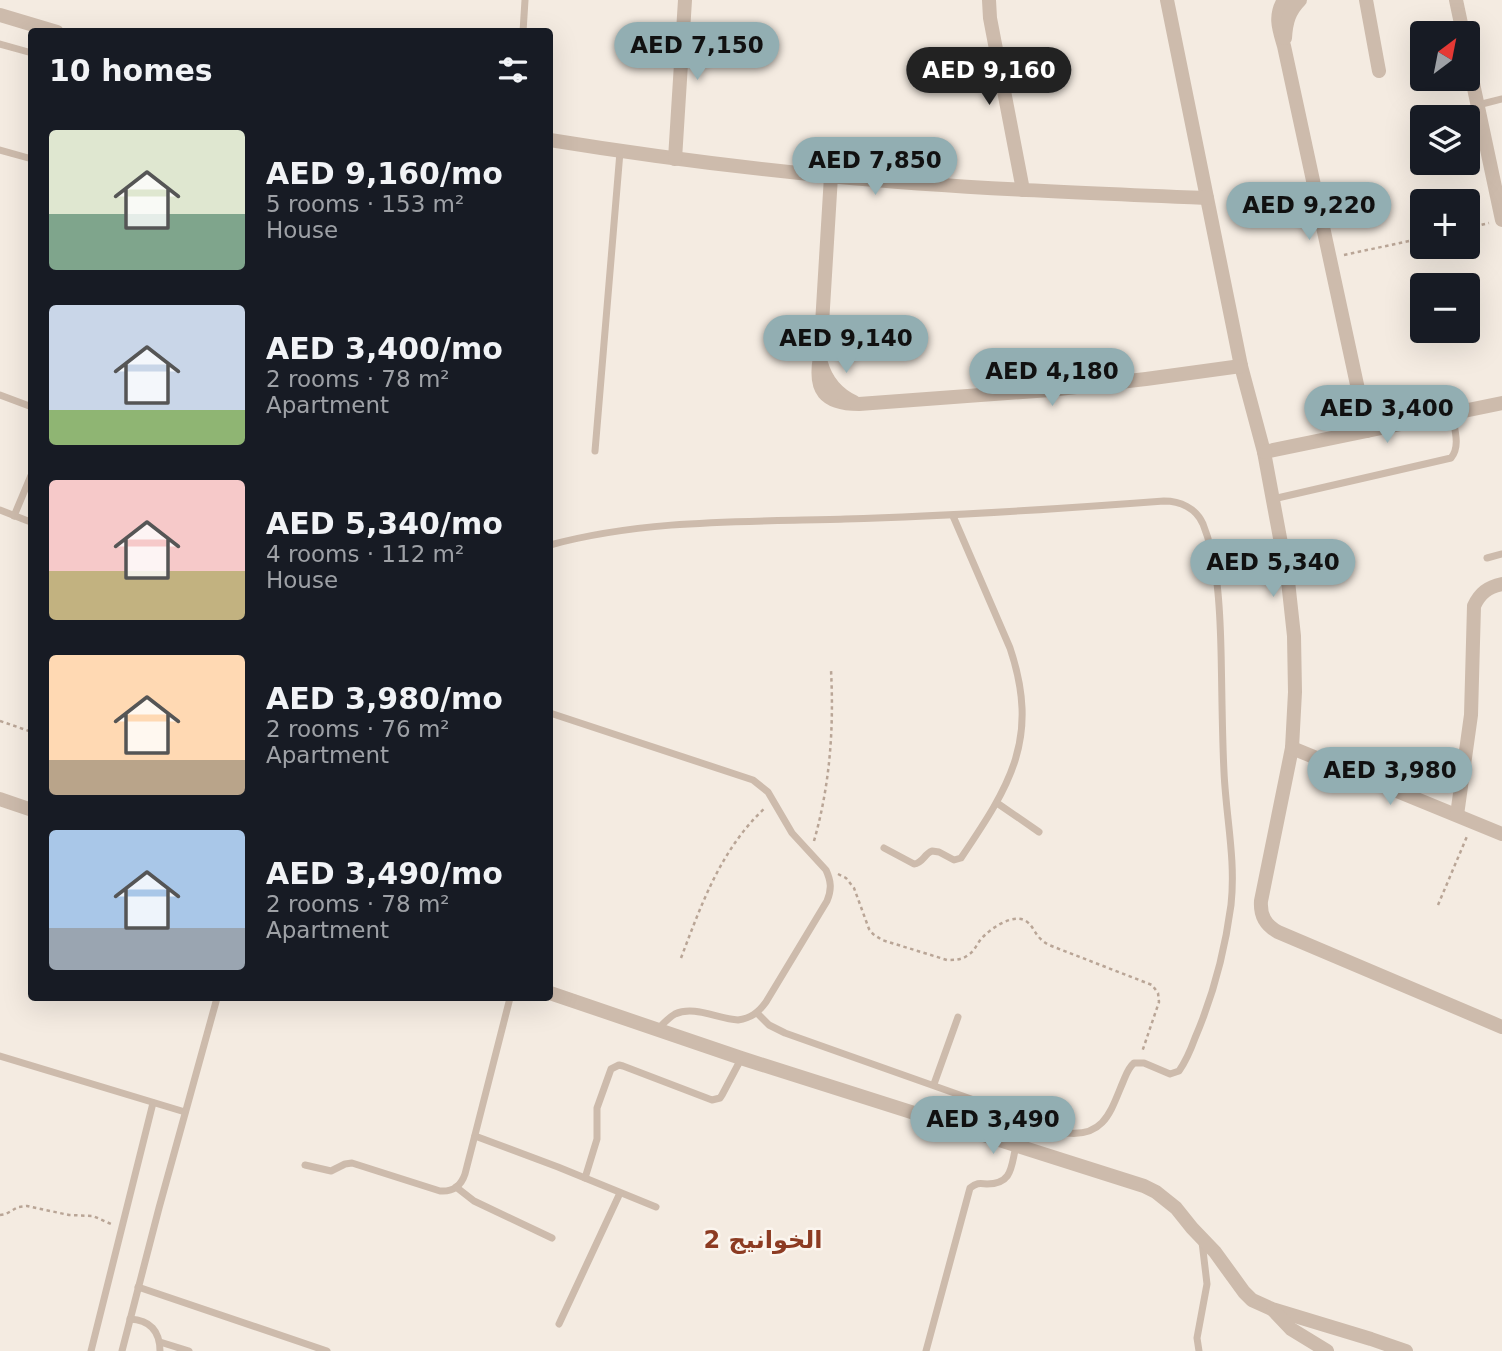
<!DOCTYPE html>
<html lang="en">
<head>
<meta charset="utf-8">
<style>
  :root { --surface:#171b24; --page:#242831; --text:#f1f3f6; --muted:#9ea1a6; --accent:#92aeb2 }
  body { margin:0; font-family:"DejaVu Sans","Noto Naskh Arabic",sans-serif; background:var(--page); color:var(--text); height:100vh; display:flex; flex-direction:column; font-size:26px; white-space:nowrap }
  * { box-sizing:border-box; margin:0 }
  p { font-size:23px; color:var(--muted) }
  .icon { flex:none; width:38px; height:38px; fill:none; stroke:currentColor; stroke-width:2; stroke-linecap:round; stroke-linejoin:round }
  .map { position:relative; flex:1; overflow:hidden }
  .side { position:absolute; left:28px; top:28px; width:525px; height:973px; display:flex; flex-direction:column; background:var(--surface); border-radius:7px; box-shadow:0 7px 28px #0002 }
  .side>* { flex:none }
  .needle { width:46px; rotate:32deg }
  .tools { position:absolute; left:1410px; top:21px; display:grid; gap:14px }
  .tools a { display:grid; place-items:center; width:70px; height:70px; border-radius:7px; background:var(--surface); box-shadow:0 7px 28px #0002; font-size:35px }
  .price { position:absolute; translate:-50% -60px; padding:0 16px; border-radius:24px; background:var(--accent); color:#111; font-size:23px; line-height:46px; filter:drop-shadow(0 2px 4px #0008) }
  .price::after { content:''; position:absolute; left:50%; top:42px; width:21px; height:16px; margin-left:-10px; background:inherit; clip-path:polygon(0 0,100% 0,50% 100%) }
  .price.active { background:#222; color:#fff }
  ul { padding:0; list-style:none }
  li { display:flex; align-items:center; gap:21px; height:175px; padding:0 21px }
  li span { display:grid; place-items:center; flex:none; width:196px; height:140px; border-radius:7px; color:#555 }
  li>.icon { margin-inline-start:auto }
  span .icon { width:84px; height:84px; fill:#fffc; stroke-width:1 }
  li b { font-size:30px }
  h2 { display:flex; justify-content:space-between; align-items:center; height:84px; padding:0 21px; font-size:30px }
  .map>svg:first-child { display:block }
</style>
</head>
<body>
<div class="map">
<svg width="1502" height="1351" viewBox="0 0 1502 1351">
  <rect width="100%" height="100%" fill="#f4ebe1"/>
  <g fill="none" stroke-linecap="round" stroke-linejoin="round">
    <g stroke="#b9a596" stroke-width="2.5" stroke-dasharray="3.5 3.5" stroke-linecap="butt">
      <polyline points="1468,228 1489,223"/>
      <polyline points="1344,255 1423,238"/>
      <polyline points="0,721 32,732"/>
      <path d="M814 841C830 785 834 728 831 670"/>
      <path d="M838 874 846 878 854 888 869 929 873 934 882 940 947 960C955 960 962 960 968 955 975 951 977 943 982 938 991 928 1013 913 1026 921 1035 927 1034 937 1049 945L1152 985 1158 993 1159 1002 1142 1052"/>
      <polyline points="1438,905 1468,834"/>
      <path d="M681 958C702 903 721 849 765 808"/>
      <polyline points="0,1215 6,1214 18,1207 27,1206 69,1215 93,1216 111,1224"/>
    </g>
    <g stroke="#cdbbac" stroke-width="7">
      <polyline points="523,32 525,0"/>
      <polyline points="0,44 32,53"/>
      <polyline points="1478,105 1502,99"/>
      <polyline points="0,150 32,159"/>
      <polyline points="0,395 32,407"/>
      <polyline points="595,451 620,152"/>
      <path d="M1273 499 1451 458C1461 446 1454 428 1452 413"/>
      <polyline points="0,510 28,521"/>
      <polyline points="14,516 32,473"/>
      <path d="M550 545C646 519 746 522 845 519 952 516 1058 509 1164 501 1180 501 1196 508 1203 524 1218 561 1220 610 1221 650 1222 691 1222 732 1224 772 1226 817 1236 860 1231 905 1225 950 1213 996 1195 1038 1191 1049 1186 1061 1179 1071L1170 1074 1144 1063H1134C1128 1068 1126 1075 1123 1082 1111 1110 1105 1137 1067 1133L785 1033 769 1025 757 1013"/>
      <polyline points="1487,558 1502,554"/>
      <path d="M550 713 753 780 768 792 792 833 826 870C831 881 832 889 827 901L766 1002C758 1013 751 1018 738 1020 718 1019 694 1005 675 1014 668 1018 663 1024 657 1030"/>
      <polyline points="997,803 1039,832"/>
      <path d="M884 848 914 864C923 863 924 854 932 851L939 852 954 860 961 858C1011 784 1040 738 1010 648L953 516"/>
      <polyline points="0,1056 185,1112"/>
      <polyline points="934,1084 958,1017"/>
      <polyline points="475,1136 558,1167 656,1207"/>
      <path d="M305 1165 331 1171 345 1164 352 1163 440 1191C453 1192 461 1186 465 1174L510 998"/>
      <polyline points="585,1178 597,1139 597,1108 611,1069 619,1065 623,1066 712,1100 720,1098 722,1095 741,1059"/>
      <polyline points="456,1187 474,1201 552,1238"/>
      <polyline points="138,1287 327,1351"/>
      <path d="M130 1319C150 1320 160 1331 160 1351"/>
      <polyline points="559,1324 620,1193"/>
      <polyline points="160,1342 189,1351"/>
      <polyline points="91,1351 153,1103"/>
      <polyline points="122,1351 159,1208 217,998"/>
      <path d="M926 1351 970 1188C976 1183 979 1183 987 1184 1013 1184 1011 1166 1016 1146"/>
      <polyline points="1199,1351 1197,1338 1207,1284 1202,1242"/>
    </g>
    <g stroke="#cdbbac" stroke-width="14">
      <polyline points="989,0 990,18 1023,190"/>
      <path d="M1167 0 1241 366 1264 452 1288 581 1294 636 1295 692 1292 748 1261 901C1260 915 1265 925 1278 932L1502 1027"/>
      <path d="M1284 0C1274 16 1279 29 1284 46L1367 431"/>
      <polyline points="1366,0 1379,71"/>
      <polyline points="1456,0 1463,33"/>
      <polyline points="0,15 57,32"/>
      <path d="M1285 38C1286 22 1289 11 1300 0"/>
      <polyline points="1468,60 1502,220"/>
      <path d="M550 140C642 155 736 167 829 176 955 188 1081 193 1207 198"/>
      <polyline points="675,159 685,0"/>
      <path d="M831 176 820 357C814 390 824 404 859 404L1050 390 1146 379 1241 366"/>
      <path d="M821 363C826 381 837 394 854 402"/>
      <polyline points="1264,452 1502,403"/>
      <polyline points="1292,748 1502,834"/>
      <polyline points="0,799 32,810"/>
      <path d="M1457 815 1471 715 1474 606C1480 593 1488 587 1502 584"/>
      <polyline points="550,993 741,1058 1144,1186 1156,1192 1176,1208 1192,1228 1215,1252 1244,1292 1252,1300 1272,1309 1371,1339 1406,1351"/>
      <polyline points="1273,1310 1291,1329 1327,1351"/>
    </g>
  </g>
  <g text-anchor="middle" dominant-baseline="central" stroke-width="5" stroke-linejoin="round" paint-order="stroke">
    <g font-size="24" font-weight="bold" fill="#8c3b22" stroke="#fbf5ee">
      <text x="763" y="1240">الخوانيج 2</text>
    </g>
  </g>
</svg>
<div class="tools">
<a><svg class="needle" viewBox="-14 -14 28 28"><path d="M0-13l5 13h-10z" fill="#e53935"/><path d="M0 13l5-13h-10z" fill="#9ea1a6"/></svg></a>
<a><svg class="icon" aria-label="layers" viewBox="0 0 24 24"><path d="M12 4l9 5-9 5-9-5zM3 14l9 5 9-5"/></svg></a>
<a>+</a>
<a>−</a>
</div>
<b class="price" style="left:697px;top:82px">AED 7,150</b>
<b class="price active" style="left:989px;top:107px">AED 9,160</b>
<b class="price" style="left:875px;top:197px">AED 7,850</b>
<b class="price" style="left:1309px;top:242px">AED 9,220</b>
<b class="price" style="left:846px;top:375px">AED 9,140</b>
<b class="price" style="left:1052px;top:408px">AED 4,180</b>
<b class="price" style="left:1387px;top:445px">AED 3,400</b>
<b class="price" style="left:1273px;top:599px">AED 5,340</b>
<b class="price" style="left:1390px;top:807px">AED 3,980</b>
<b class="price" style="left:993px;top:1156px">AED 3,490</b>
<section class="side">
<h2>10 homes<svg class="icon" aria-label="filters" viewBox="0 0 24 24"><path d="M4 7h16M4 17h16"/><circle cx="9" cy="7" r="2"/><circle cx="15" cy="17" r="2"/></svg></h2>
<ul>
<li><span style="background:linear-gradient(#dfe7d0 60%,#7fa58c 0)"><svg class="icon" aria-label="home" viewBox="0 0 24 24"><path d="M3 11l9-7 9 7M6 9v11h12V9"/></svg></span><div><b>AED 9,160/mo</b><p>5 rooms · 153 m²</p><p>House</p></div></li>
<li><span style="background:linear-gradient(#c9d6e8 75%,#8fb573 0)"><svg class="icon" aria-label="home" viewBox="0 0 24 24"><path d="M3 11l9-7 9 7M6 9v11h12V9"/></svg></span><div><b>AED 3,400/mo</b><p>2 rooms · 78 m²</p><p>Apartment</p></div></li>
<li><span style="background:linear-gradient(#f6c9c9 65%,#c2b280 0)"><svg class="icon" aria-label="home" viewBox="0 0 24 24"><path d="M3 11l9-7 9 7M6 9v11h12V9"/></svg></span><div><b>AED 5,340/mo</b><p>4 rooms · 112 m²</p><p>House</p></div></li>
<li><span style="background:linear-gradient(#ffd9b3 75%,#b9a48a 0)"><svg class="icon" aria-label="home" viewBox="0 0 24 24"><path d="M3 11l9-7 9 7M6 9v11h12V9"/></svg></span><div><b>AED 3,980/mo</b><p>2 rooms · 76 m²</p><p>Apartment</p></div></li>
<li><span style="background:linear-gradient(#a9c7e8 70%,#9aa5b1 0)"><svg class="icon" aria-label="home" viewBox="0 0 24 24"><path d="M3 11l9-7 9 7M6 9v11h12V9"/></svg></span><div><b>AED 3,490/mo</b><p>2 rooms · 78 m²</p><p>Apartment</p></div></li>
</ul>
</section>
</div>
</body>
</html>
